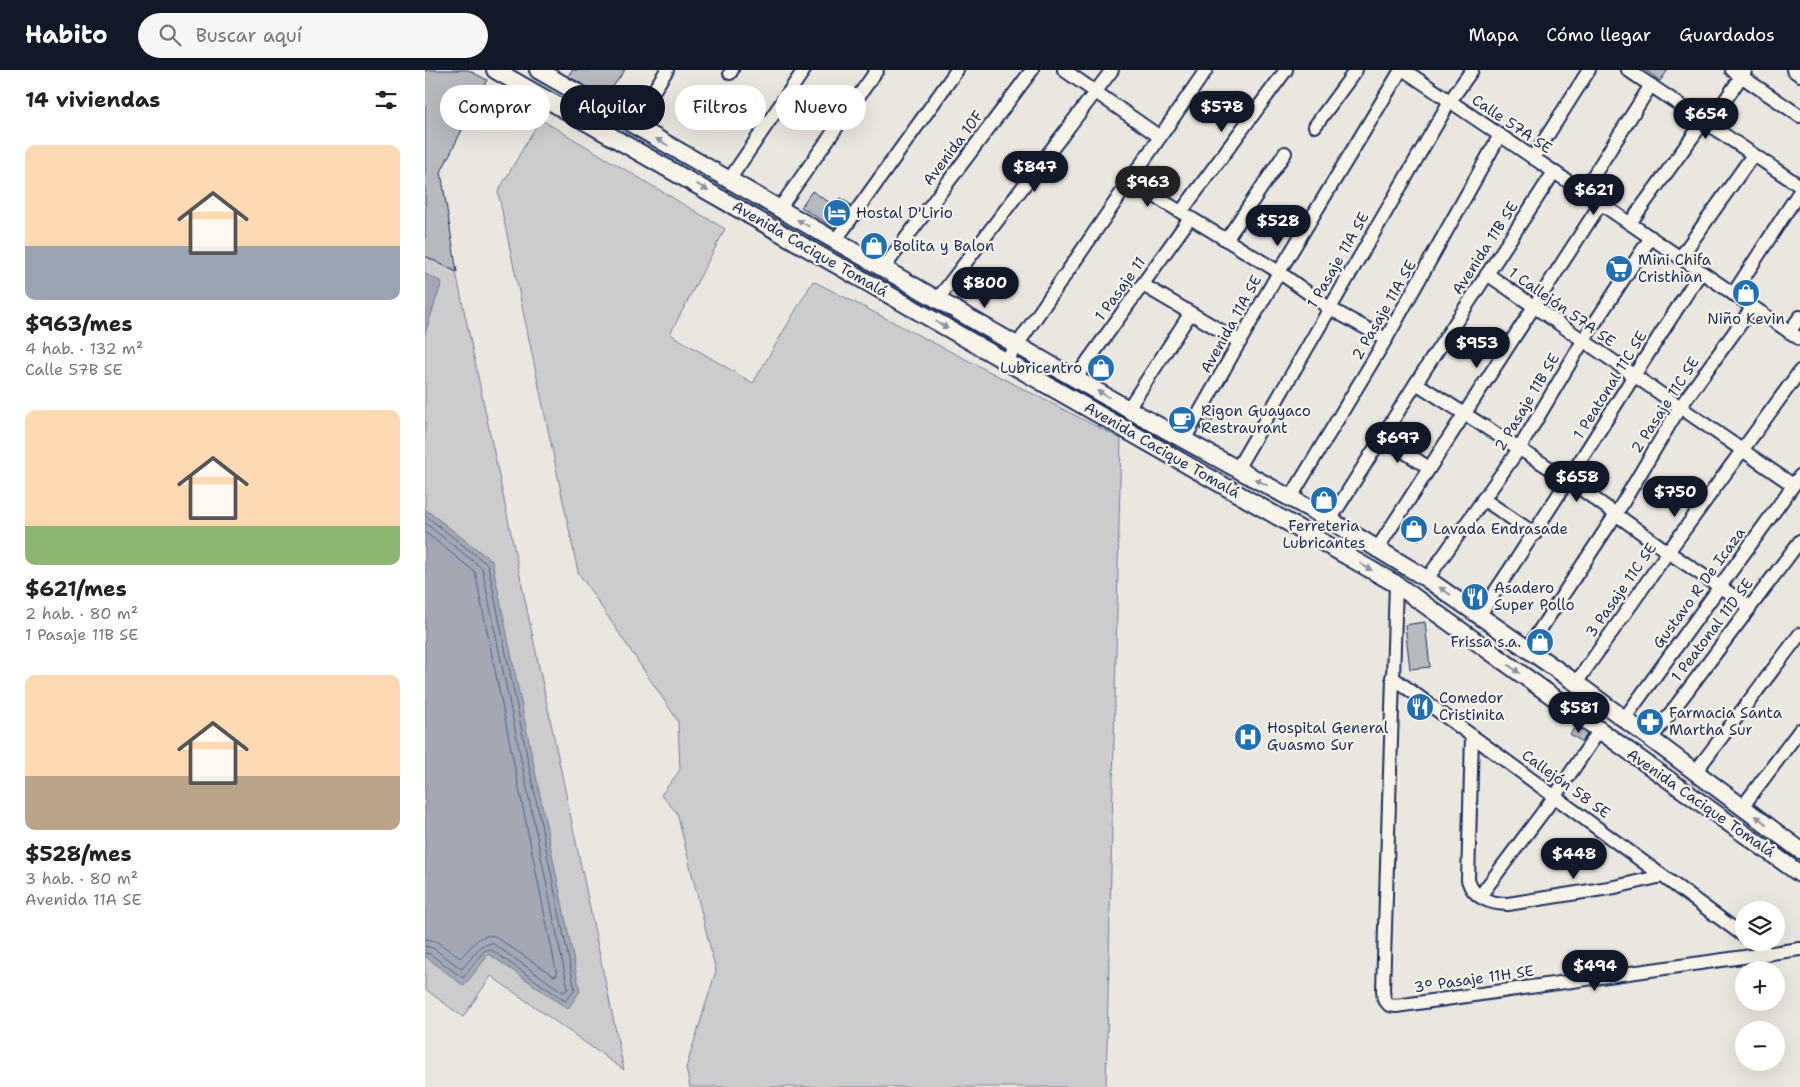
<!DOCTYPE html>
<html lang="es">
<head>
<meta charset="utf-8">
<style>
  :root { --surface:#fff; --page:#f6f6f6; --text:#222; --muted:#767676; --accent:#111827 }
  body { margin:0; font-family:"Shantell Sans",sans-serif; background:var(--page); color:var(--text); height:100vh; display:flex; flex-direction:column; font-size:19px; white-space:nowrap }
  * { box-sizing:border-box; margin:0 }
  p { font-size:16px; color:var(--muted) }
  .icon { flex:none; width:28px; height:28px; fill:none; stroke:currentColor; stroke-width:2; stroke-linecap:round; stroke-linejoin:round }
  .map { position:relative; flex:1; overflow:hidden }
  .panel { display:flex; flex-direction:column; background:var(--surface); width:425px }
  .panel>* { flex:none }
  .banner { position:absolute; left:15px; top:15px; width:475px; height:45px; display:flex; gap:10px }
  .tools { position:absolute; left:1310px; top:831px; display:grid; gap:10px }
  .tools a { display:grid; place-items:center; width:50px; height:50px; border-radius:50%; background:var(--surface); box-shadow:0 5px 20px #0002; font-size:25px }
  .price { position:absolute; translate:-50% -42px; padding:0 11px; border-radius:18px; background:var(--accent); color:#fff; font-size:16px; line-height:32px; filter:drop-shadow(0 1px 2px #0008) }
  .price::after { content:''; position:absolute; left:50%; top:30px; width:15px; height:11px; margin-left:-8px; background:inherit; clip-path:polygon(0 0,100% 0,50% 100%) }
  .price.selected { background:#222; color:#fff }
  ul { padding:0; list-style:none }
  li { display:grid; align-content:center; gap:10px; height:265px; padding:0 25px }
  li span { display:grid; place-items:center; height:155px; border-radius:10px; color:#555 }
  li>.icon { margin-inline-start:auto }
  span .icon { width:90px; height:90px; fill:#fffc; stroke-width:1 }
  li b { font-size:21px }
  h2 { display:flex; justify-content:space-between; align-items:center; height:60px; padding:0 25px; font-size:21px }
  .chip { padding:0 18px; border-radius:22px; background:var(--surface); box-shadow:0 5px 20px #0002; font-size:18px; line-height:45px }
  .chip.selected { background:var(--accent); color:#fff }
  header { display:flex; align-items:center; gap:30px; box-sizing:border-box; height:70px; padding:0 25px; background:var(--accent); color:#fff }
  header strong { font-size:24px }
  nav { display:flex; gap:28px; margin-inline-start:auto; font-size:18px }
  .search { width:350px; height:45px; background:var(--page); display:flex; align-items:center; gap:12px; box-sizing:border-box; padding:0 18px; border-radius:28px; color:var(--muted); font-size:19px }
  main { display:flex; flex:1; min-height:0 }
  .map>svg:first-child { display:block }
</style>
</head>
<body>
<header>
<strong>Habito</strong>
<div class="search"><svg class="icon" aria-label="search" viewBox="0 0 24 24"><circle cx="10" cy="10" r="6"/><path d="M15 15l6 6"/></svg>Buscar aquí</div>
<nav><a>Mapa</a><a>Cómo llegar</a><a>Guardados</a></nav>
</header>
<main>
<section class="panel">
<h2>14 viviendas<svg class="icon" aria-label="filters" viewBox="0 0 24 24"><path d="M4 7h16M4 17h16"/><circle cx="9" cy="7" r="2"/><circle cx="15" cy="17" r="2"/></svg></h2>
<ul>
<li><span style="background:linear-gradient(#ffd9b3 65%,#9aa5b1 0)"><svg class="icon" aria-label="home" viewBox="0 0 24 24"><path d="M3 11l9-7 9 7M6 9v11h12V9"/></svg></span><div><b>$963/mes</b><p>4 hab. · 132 m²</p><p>Calle 57B SE</p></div></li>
<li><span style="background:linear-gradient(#ffd9b3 75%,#8fb573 0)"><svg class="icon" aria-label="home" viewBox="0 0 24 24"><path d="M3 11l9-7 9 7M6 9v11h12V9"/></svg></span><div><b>$621/mes</b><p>2 hab. · 80 m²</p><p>1 Pasaje 11B SE</p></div></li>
<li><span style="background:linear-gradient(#ffd9b3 65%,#b9a48a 0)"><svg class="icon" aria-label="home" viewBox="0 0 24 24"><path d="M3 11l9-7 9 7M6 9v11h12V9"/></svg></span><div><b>$528/mes</b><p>3 hab. · 80 m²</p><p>Avenida 11A SE</p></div></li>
</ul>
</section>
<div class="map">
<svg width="1375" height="1017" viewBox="0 0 1375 1017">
  <rect width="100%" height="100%" fill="#eae7e0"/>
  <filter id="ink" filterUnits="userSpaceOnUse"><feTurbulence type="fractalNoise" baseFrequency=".02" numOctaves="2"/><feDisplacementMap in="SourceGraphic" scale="10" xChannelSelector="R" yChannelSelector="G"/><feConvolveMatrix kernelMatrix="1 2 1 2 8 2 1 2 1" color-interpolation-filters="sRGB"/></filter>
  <g filter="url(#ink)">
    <g fill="#cbcccd" stroke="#737e96">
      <polygon points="115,49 300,159 245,264 328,313 388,211 696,369 681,1017 265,1017 261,998 291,901 252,743 236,725 255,700 253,651 153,502 73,122"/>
      <polygon points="0,186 31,202 199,1000 66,906 38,947 0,919"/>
    </g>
    <g fill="#a3a8b4" stroke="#6d7892">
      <polygon points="0,204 17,212 0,263"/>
      <polygon points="0,439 67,491 155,921 143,939 64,884 39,916 0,886"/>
    </g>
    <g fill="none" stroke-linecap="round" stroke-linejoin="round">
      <g stroke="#515f80" stroke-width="1">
        <polyline points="0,445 63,495 150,920 140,931 65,879 59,881 38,908 5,884 0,883"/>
        <polyline points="0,453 57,498 143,919 138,922 67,873 56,876 37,899 8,878 0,876"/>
        <path d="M0 462 50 502 132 905 129 906 69 866C51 863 47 879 35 888L11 871 0 869"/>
      </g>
    </g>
    <g fill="#b6babf" stroke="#1b2f5e">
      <polygon points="0,0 43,0 62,10 16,102 32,202 0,186"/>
      <polygon points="147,0 200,0 180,27 143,6"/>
      <polygon points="1220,0 1243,0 1235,11"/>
      <polygon points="387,121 410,136 415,128 425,134 409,158 376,137"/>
      <polygon points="675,288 688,297 680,310 666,300"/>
      <polygon points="783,345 789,348 781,362 775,359"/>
      <polygon points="981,449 1000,462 994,470 982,462"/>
      <polygon points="1000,552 1005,597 985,599 980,555"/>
      <polygon points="1151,655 1162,664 1157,672 1145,664"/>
    </g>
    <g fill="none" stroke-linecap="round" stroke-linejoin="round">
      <g stroke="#1b2f5e" stroke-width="16">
        <g id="minor">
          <polyline points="639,0 735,67"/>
          <polyline points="979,0 1375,269"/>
          <polyline points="1203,0 1375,116"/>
          <polyline points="1307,0 1375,46"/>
          <polyline points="1368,0 1375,5"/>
          <polyline points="305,3 307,0"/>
          <polyline points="207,54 242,0"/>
          <polyline points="1284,54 1320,1"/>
          <polyline points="890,56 931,0"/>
          <polyline points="1108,88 1164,0"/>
          <polyline points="304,110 379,0"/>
          <polyline points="705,111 854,202 904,238 961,269"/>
          <polyline points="1158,122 1226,15"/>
          <polyline points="354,139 452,0"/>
          <polyline points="756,142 861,0"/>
          <polyline points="1205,153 1279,51"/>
          <polyline points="801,170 860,83"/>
          <polyline points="410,171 532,0"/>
          <polyline points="1255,188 1328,85"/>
          <polyline points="458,199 607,0"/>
          <polyline points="1062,204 1368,415"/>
          <polyline points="718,215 815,272"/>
          <polyline points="1308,224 1375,121"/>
          <polyline points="512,230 687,0"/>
          <polyline points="1364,262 1375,247"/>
          <polyline points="581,291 781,0"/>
          <polyline points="650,309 765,148"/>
          <polyline points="991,313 1145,411 1243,482 1325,537"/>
          <polyline points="703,339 765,244"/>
          <polyline points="957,367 1004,398"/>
          <polyline points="759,370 854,202 976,0"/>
          <polyline points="812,399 1025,31 1047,0"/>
          <polyline points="866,427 961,269 1075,65"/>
          <polyline points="1058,429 1110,464"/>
          <polyline points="905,450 991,313 1129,102"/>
          <polyline points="952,479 1176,133"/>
          <polyline points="1002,509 1094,379 1158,271 1226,167"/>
          <polyline points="971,514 958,920 959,929 964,935 971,936 1375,879"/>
          <path d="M1055 544C1132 432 1201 315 1276 202"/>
          <polyline points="1103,578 1191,444 1255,337 1327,238"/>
          <polyline points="967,607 1319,866"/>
          <polyline points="1151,613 1243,482 1375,301"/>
          <polyline points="1199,649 1375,406"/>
          <path d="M1047 666 1043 810C1048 828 1066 834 1083 834L1190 817 1237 806"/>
          <polyline points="1226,669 1375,471"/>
          <polyline points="1271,701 1375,564"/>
          <polyline points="1318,736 1375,660"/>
          <polyline points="1055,826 1130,726 1174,661"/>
          <polyline points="1328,872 1344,884"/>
        </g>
      </g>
      <g stroke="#1b2f5e" stroke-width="20">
        <g id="major">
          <polyline points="70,0 971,514 1375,804"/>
          <polyline points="113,0 703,339 905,450 1002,509 1151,613 1375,780"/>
        </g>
      </g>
      <use href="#minor" stroke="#f7f3e8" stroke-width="12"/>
      <use href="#major" stroke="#f7f3e8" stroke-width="16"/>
    </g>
    <defs><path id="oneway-solid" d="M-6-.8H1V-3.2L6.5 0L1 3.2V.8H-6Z" transform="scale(1.25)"/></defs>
    <g fill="#8991a3">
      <use href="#oneway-solid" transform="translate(237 72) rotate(-150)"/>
      <use href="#oneway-solid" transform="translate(277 117) rotate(30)"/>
      <use href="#oneway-solid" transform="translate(378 153) rotate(-150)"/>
      <use href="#oneway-solid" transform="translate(517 255) rotate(30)"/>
      <use href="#oneway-solid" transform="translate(678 324) rotate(-150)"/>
      <use href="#oneway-solid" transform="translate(836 412) rotate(-152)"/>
      <use href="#oneway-solid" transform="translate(941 497) rotate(30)"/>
      <use href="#oneway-solid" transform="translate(1020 521) rotate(-146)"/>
      <use href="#oneway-solid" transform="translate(1089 599) rotate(36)"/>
      <use href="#oneway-solid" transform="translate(1336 750) rotate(-142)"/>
    </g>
  </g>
  <defs>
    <g id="hotel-disc" transform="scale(1.4375)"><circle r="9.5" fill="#1f6fb2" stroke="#f7f3e8"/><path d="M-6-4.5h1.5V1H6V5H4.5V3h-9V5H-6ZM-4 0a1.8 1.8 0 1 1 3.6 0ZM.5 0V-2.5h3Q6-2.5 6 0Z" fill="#fff"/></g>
    <g id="shop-disc" transform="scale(1.4375)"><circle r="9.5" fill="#1f6fb2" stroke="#f7f3e8"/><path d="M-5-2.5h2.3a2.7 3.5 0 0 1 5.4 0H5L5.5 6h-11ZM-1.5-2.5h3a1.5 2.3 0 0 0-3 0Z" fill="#fff"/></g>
    <g id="supermarket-disc" transform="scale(1.4375)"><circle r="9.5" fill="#1f6fb2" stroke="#f7f3e8"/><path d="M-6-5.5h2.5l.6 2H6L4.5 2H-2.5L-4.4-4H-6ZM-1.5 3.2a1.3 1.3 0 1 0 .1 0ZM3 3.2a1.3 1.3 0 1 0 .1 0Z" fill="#fff"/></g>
    <g id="cafe-disc" transform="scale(1.4375)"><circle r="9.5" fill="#1f6fb2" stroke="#f7f3e8"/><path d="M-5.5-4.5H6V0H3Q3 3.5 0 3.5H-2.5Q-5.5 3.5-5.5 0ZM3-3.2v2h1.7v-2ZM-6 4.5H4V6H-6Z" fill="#fff"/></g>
    <g id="restaurant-disc" transform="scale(1.4375)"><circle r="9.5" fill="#1f6fb2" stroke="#f7f3e8"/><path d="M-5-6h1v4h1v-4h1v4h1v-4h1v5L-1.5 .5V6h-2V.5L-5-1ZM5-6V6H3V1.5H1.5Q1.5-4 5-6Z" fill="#fff"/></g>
    <g id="pharmacy-disc" transform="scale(1.4375)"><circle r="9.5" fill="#1f6fb2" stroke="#f7f3e8"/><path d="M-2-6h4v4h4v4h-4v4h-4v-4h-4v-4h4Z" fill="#fff"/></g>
    <g id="hospital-disc" transform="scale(1.4375)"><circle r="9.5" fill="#1f6fb2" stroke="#f7f3e8"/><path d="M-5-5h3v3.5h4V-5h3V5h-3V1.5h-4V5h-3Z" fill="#fff"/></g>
  </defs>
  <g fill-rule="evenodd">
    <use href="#hotel-disc" x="412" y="143"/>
    <use href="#shop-disc" x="449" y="176"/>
    <use href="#supermarket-disc" x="1194" y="199"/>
    <use href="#shop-disc" x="1321" y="223"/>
    <use href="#shop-disc" x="676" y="298"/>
    <use href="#cafe-disc" x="757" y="350"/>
    <use href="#shop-disc" x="899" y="430"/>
    <use href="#shop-disc" x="989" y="459"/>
    <use href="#restaurant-disc" x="1050" y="527"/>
    <use href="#shop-disc" x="1115" y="572"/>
    <use href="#restaurant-disc" x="995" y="637"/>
    <use href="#pharmacy-disc" x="1225" y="652"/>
    <use href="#hospital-disc" x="823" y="667"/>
  </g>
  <g text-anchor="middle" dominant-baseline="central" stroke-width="4.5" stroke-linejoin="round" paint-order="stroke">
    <g font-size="15" fill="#1b2f5e" stroke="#f7f3e8">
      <text transform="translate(1087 54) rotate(34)">Calle 57A SE</text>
      <text transform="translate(528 78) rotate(-53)">Avenida 10F</text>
      <text transform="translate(1060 178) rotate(-57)">Avenida 11B SE</text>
      <text transform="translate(385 179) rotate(30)">Avenida Cacique Tomalá</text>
      <text transform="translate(913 190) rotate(-60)">1 Pasaje 11A SE</text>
      <text transform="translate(695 219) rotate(-54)">1 Pasaje 11</text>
      <text transform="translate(1137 237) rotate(35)">1 Callejón 57A SE</text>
      <text transform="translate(959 240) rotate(-60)">2 Pasaje 11A SE</text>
      <text transform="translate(806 254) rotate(-61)">Avenida 11A SE</text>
      <text transform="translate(1185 315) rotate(-58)">1 Peatonal 11C SE</text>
      <text transform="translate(1102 332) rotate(-59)">2 Pasaje 11B SE</text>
      <text transform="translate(1240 335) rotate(-57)">2 Pasaje 11C SE</text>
      <text transform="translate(737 380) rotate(30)">Avenida Cacique Tomalá</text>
      <text transform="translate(1274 518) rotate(-54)">Gustavo R De Icaza</text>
      <text transform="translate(1196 520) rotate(-55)">3 Pasaje 11C SE</text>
      <text transform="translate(1287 560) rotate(-53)">1 Peatonal 11D SE</text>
      <text transform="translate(1141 714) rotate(36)">Callejón 58 SE</text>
      <text transform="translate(1276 733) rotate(35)">Avenida Cacique Tomalá</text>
      <text transform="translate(1049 909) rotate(-8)">3° Pasaje 11H SE</text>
    </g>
    <g font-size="15" fill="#1b2f5e" stroke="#f7f3e8" text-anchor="start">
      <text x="431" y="143">Hostal D'Lirio</text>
      <text x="468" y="176">Bolita y Balon</text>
      <text x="1213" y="190">Mini Chifa<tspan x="1213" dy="17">Cristhian</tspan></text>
      <text x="1321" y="249" text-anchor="middle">Niño Kevin</text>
      <text x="657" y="298" text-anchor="end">Lubricentro</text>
      <text x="776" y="341">Rigon Guayaco<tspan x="776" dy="17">Restraurant</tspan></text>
      <text x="899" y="456" text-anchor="middle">Ferreteria<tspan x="899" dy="17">Lubricantes</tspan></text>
      <text x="1008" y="459">Lavada Endrasade</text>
      <text x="1069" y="518">Asadero<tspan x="1069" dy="17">Super Pollo</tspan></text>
      <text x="1096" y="572" text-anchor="end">Frissa s.a.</text>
      <text x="1014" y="628">Comedor<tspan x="1014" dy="17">Cristinita</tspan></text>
      <text x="1244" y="643">Farmacia Santa<tspan x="1244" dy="17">Martha Sur</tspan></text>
      <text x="842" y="658">Hospital General<tspan x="842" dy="17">Guasmo Sur</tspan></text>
    </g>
  </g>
</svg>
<div class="tools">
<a><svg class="icon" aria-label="layers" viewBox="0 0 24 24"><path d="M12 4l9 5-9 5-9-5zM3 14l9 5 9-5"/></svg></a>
<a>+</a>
<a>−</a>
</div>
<b class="price" style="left:797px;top:63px">$578</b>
<b class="price" style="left:1281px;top:70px">$654</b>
<b class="price" style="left:610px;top:123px">$847</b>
<b class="price selected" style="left:723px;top:138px">$963</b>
<b class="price" style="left:1169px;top:146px">$621</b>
<b class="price" style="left:853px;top:177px">$528</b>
<b class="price" style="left:560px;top:239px">$800</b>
<b class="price" style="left:1052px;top:299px">$953</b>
<b class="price" style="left:973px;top:394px">$697</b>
<b class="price" style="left:1152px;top:433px">$658</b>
<b class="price" style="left:1250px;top:448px">$750</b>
<b class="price" style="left:1154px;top:664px">$581</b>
<b class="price" style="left:1149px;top:810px">$448</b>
<b class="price" style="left:1170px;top:922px">$494</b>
<div class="banner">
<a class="chip">Comprar</a>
<a class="chip selected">Alquilar</a>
<a class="chip">Filtros</a>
<a class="chip">Nuevo</a>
</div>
</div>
</main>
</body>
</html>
